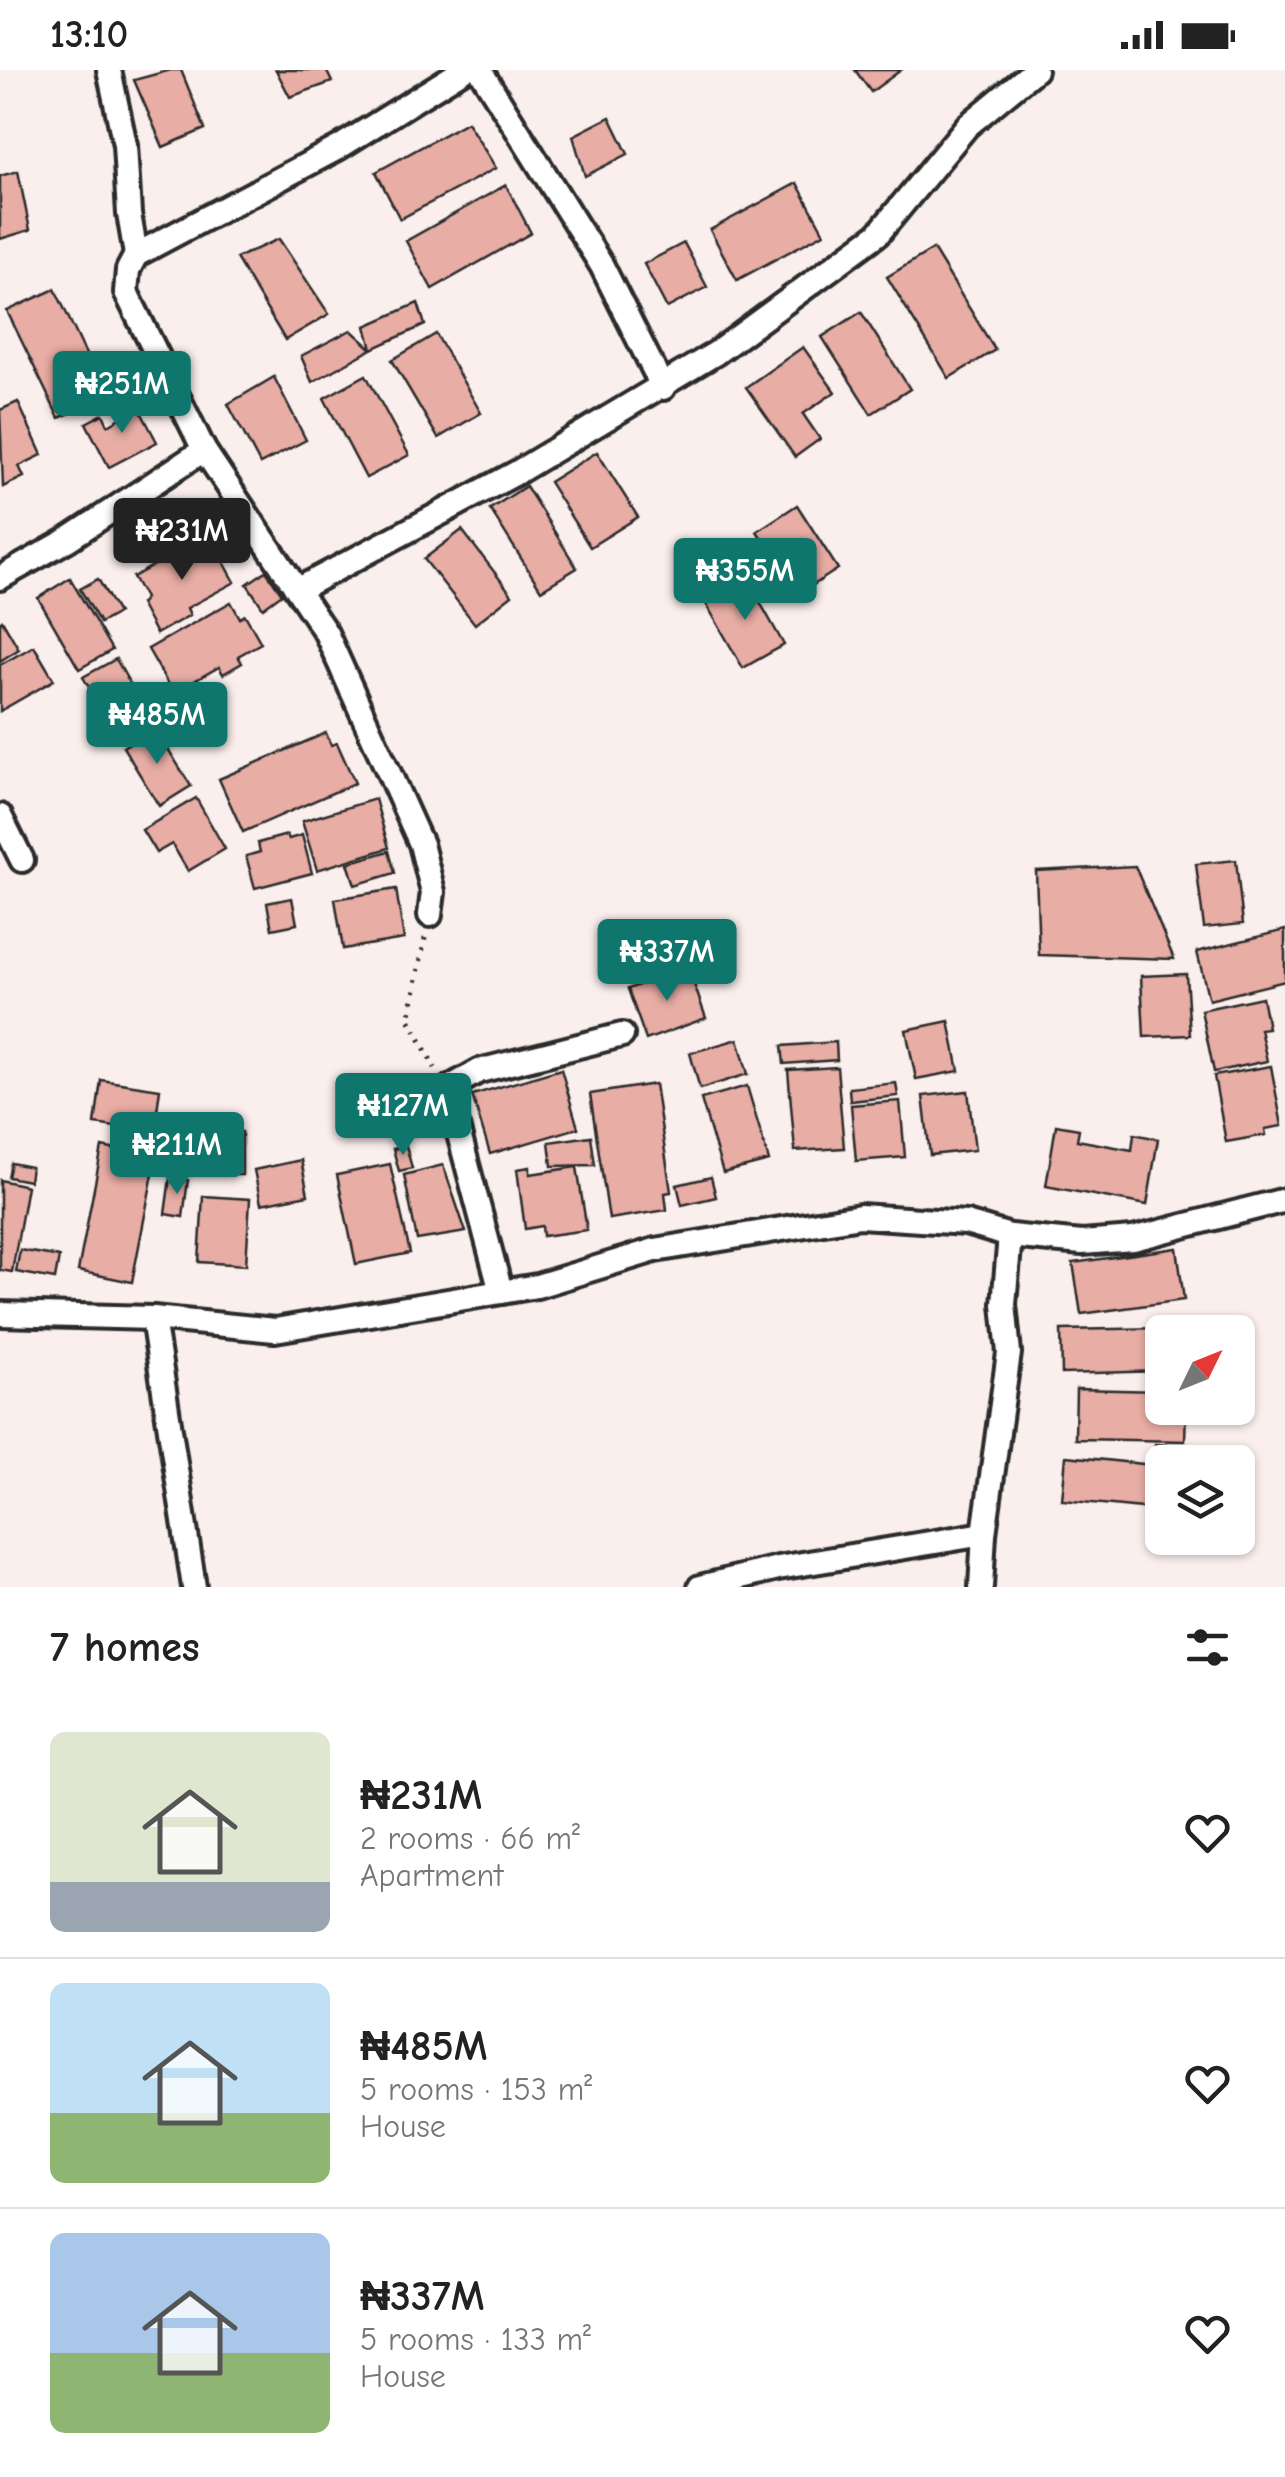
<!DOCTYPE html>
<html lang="en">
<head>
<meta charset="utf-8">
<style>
  :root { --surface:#fff; --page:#f6f6f6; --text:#222; --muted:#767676; --line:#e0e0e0; --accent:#0f766e }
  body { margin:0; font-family:"Comic Neue",sans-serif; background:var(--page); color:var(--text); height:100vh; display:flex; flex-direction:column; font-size:38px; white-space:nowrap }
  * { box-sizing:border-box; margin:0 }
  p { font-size:32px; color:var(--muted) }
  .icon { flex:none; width:55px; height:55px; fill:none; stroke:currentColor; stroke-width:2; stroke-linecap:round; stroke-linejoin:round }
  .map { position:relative; height:1517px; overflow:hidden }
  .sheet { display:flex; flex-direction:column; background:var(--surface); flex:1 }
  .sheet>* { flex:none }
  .needle { width:65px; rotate:47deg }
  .fabs { position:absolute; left:1145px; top:1245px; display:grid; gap:20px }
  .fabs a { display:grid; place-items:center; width:110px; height:110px; border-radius:15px; background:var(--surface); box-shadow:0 2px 8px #0004; font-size:50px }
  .price { position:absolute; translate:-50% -85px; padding:0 22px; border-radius:10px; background:var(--accent); color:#fff; font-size:32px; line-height:65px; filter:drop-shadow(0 2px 5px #0008) }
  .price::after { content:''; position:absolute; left:50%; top:60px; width:30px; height:22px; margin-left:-15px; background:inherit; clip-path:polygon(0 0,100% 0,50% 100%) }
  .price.current { background:#222; color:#fff }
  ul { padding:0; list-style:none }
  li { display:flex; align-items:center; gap:30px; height:250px; padding:0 50px }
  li+li { border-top:2px solid var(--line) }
  li span { display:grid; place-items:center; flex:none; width:280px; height:200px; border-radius:15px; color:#555 }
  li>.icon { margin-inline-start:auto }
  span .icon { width:120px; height:120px; fill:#fffc; stroke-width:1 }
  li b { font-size:42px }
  h2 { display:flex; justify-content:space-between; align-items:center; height:120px; padding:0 50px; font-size:42px }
  .status { display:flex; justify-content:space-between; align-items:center; height:70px; padding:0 50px; background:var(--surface); direction:ltr }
  .status svg { height:28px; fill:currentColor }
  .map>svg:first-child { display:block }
</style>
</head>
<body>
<div class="status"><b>13:10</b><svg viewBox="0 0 49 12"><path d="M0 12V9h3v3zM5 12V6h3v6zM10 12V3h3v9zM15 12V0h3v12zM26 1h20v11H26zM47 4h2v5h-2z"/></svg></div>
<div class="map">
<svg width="1285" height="1517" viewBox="0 0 1285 1517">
  <rect width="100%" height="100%" fill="#faefed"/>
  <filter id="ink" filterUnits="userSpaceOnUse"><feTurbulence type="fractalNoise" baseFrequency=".01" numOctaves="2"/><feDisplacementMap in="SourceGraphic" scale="20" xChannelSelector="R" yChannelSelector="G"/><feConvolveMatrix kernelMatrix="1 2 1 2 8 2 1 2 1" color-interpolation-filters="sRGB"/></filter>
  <g filter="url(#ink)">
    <g fill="#e8ada5" stroke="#2b2b2b" stroke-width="2.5">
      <polygon points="171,0 181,0 205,59 163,77 134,10"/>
      <polygon points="276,0 326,0 332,12 290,27"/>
      <polygon points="855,0 901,0 871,22"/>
      <polygon points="610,47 628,84 585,106 573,66"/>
      <polygon points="467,52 496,98 400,149 376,102"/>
      <polygon points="18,101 30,160 0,169 0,106"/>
      <polygon points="797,113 824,163 737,210 710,160"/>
      <polygon points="506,115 531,163 432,219 406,171"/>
      <polygon points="279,169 329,244 285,270 236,188"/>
      <polygon points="684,173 707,217 667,238 644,194"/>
      <polygon points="933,179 995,280 949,308 887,207"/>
      <polygon points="55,219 106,327 59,348 7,241"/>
      <polygon points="418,233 425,255 372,279 366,256"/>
      <polygon points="861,242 910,319 871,344 822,267"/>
      <polygon points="351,260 372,279 312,312 301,286"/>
      <polygon points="436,264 481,343 438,368 392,290"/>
      <polygon points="803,277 835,322 803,344 820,369 795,387 746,317"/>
      <polygon points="366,305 409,385 366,408 324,328"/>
      <polygon points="274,307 306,370 260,394 228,334"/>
      <polygon points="18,332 42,385 19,396 24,407 3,417 0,340"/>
      <polygon points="139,338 157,372 109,397 86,353 103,344 108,355"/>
      <polygon points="597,382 638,447 590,477 549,412"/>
      <polygon points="526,416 577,498 541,520 490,439"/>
      <polygon points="797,435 838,499 798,525 757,461"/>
      <polygon points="462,460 512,525 475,554 424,489"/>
      <polygon points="227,461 234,473 220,482 213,469"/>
      <polygon points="209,465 235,512 187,538 190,545 156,564 140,534 145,528 133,507"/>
      <polygon points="266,501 282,524 263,538 247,514"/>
      <polygon points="70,508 112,580 79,599 38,528"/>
      <polygon points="98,509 118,543 100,553 80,519"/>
      <polygon points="747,509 784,575 743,598 705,532"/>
      <polygon points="231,532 240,548 245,545 261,573 238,586 242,593 223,604 219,597 173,623 148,579"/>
      <polygon points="2,550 19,579 0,591 0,552"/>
      <polygon points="34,576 54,610 0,641 0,595"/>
      <polygon points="116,589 149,648 117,666 83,607"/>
      <polygon points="155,658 191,716 159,736 123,677"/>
      <polygon points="326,663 331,675 337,673 355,713 243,762 219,709"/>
      <polygon points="196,728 225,779 188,801 172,774 156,783 142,760"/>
      <polygon points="375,729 389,778 317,800 302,751"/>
      <polygon points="287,765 289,769 302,765 312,803 255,818 246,786 260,782 258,773"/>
      <polygon points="389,781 395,803 355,815 348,793"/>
      <polygon points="1236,790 1243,854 1204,858 1196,794"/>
      <polygon points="1135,796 1174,889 1039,885 1036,801"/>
      <polygon points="396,819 404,869 343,879 335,829"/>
      <polygon points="292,828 297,854 272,859 267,833"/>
      <polygon points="1285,860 1285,911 1209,930 1197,882"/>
      <polygon points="688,897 706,948 646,970 628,919"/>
      <polygon points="1186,904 1190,965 1144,967 1141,906"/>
      <polygon points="1262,927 1268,958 1260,959 1267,991 1214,1002 1201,940"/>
      <polygon points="949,951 959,1001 916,1009 906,960"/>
      <polygon points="738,969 748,1004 700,1019 690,983"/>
      <polygon points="836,972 837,990 784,994 782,976"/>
      <polygon points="1271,996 1282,1056 1265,1059 1266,1065 1226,1072 1214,1006"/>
      <polygon points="837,997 844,1078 795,1081 788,1000"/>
      <polygon points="561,999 578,1058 490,1084 472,1025"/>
      <polygon points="101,1010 160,1019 154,1063 95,1054"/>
      <polygon points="896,1013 898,1026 850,1031 849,1018"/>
      <polygon points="655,1014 671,1122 665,1123 667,1140 609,1149 590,1024"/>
      <polygon points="747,1016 769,1091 723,1103 701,1029"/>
      <polygon points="968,1021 975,1080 930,1085 923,1026"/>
      <polygon points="900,1031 905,1087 856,1091 851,1035"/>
      <polygon points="1056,1055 1079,1059 1077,1070 1132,1080 1134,1064 1158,1069 1147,1135 1046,1116"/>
      <polygon points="192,1062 242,1062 242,1105 180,1105 180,1073 192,1073"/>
      <polygon points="591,1066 595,1095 552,1096 549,1072"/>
      <polygon points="406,1076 412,1098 399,1101 393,1079"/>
      <polygon points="102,1077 156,1088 132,1212 78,1201"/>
      <polygon points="301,1090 308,1125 261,1134 254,1100"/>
      <polygon points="11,1093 31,1097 29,1111 8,1107"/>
      <polygon points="390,1094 410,1183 356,1194 337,1105"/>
      <polygon points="443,1095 466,1162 417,1170 404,1105"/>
      <polygon points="530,1097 530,1104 577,1097 587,1160 543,1166 542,1156 525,1159 517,1099"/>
      <polygon points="711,1107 716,1127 682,1135 677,1115"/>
      <polygon points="170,1108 188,1110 183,1147 165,1144"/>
      <polygon points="0,1110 27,1116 12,1202 0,1200"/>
      <polygon points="203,1126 250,1129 246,1195 199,1192"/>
      <polygon points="1177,1178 1184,1230 1081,1244 1073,1193"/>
      <polygon points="20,1180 59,1187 55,1209 16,1202"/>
      <polygon points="1165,1258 1162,1301 1062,1304 1061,1260"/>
      <polygon points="1076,1319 1162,1321 1162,1338 1186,1338 1185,1371 1075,1369"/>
      <polygon points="1155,1374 1189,1377 1188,1392 1154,1391"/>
      <polygon points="1066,1386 1162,1396 1162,1440 1062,1430"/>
    </g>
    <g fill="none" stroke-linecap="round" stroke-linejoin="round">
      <g stroke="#2b2b2b" stroke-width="30">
        <g id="street">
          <polyline points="109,0 125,75 129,144 136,185"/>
          <polyline points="480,0 602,196 663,318"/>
          <polyline points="0,508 67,470 204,380"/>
          <polyline points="299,519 516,403 716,283 878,164 967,56 1035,0"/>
          <polyline points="0,746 22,790"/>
          <polyline points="430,845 433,822 421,774 326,563 204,380 126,222 128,200 136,185 338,78 463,0"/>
          <polyline points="501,1222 447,1019 479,1001 622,965"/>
          <polyline points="0,1244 153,1248 275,1260 537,1216 655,1180 860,1146 966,1153 1010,1166 1082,1173 1133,1169 1285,1130"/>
          <polyline points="153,1248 194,1517"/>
          <polyline points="700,1517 778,1498 984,1464"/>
          <polyline points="981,1517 984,1464 1009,1283 1004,1234 1010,1166"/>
        </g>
      </g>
      <polyline stroke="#2b2b2b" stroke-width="5" stroke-dasharray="2.5 8" stroke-linecap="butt" points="425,868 409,949 435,998"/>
      <use href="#street" stroke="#fff" stroke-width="22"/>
    </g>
  </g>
</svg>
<div class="fabs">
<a><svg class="needle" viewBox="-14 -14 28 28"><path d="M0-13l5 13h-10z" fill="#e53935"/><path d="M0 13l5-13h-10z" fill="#767676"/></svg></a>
<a><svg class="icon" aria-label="layers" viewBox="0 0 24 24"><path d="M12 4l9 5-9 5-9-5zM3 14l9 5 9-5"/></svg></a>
</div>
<b class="price" style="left:122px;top:366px">₦251M</b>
<b class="price current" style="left:182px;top:513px">₦231M</b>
<b class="price" style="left:745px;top:553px">₦355M</b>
<b class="price" style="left:157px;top:697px">₦485M</b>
<b class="price" style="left:667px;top:934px">₦337M</b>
<b class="price" style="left:403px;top:1088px">₦127M</b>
<b class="price" style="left:177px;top:1127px">₦211M</b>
</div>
<section class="sheet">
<h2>7 homes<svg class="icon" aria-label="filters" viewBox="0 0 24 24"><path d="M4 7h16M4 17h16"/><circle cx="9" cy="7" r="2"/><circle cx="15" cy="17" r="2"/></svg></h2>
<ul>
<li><span style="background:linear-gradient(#dfe7d0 75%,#9aa5b1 0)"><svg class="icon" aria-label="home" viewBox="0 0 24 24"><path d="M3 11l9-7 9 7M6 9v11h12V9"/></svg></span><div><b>₦231M</b><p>2 rooms · 66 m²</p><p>Apartment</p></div><svg class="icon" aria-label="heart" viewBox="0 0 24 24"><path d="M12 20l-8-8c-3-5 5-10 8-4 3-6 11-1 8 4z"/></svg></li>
<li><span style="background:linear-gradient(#bfe0f5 65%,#8fb573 0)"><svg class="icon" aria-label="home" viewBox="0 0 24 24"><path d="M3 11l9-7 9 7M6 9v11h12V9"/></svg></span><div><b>₦485M</b><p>5 rooms · 153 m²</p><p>House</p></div><svg class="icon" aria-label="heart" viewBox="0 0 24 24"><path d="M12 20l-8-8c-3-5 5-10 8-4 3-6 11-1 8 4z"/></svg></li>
<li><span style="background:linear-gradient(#a9c7e8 60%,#8fb573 0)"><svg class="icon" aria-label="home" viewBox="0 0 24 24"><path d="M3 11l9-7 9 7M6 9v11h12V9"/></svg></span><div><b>₦337M</b><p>5 rooms · 133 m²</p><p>House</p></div><svg class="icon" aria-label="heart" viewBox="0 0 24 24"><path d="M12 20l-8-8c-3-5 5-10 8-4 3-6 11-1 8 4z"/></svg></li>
</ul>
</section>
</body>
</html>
